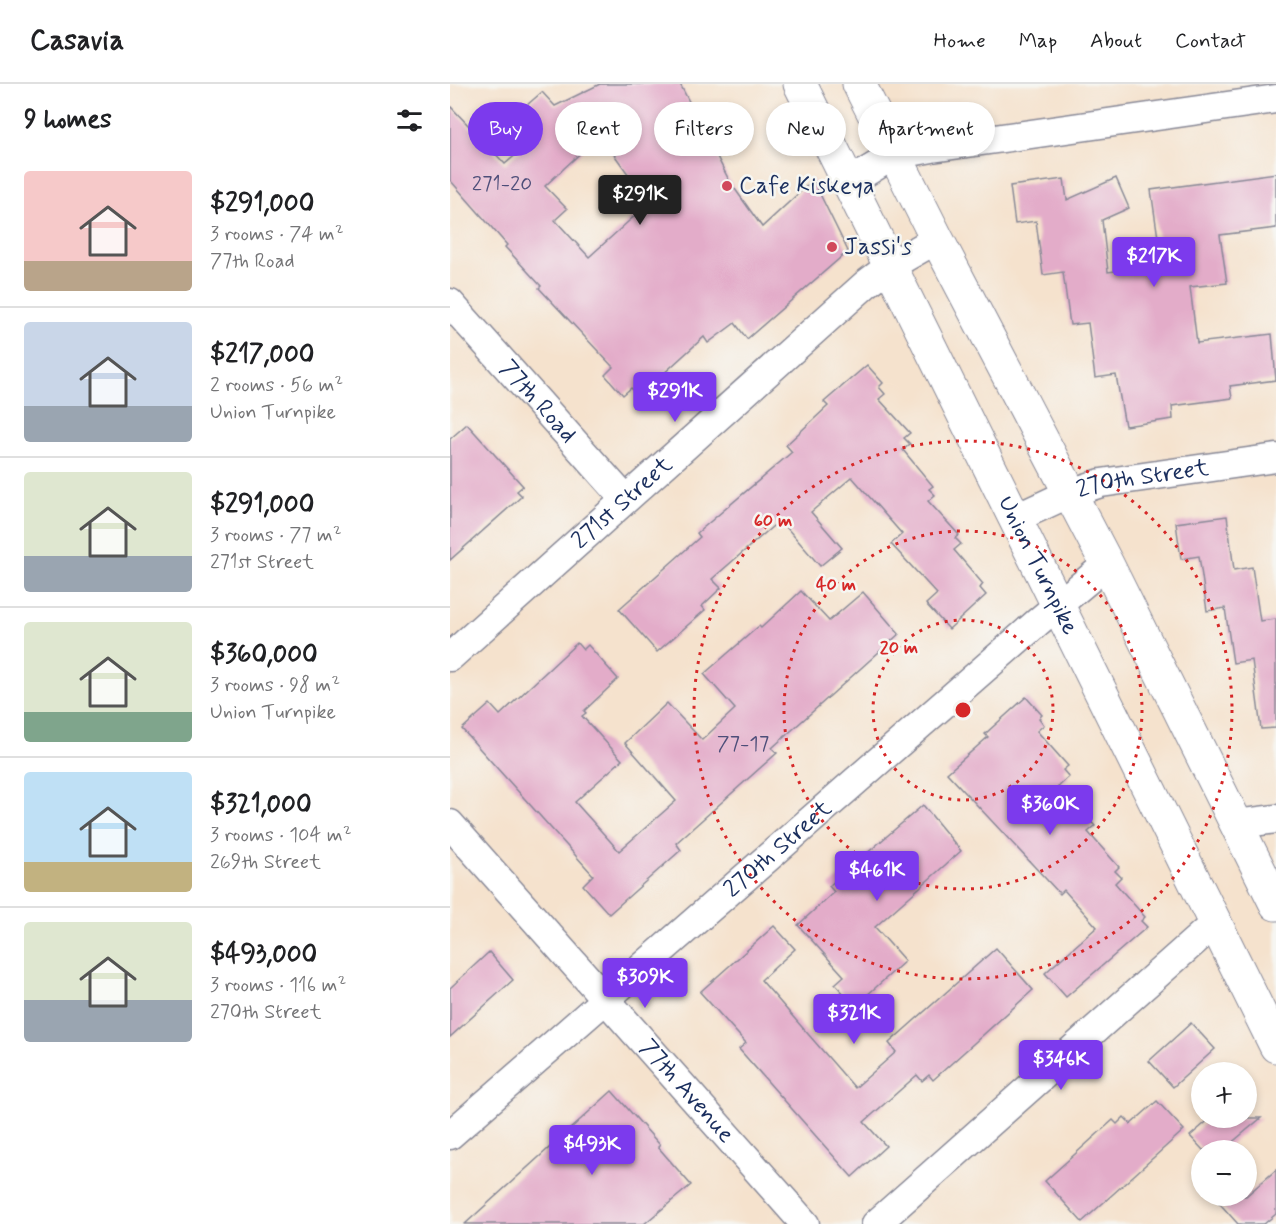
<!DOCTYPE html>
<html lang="en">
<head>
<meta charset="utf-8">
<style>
  :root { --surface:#fff; --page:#f6f6f6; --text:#202124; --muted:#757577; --line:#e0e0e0; --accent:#7c3aed }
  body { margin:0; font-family:Mynerve,sans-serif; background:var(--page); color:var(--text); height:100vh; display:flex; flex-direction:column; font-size:22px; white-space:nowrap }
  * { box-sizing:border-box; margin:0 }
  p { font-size:20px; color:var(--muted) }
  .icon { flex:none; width:33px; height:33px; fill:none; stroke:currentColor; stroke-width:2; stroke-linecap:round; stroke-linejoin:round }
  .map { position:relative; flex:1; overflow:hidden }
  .panel { display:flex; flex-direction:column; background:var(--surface); width:450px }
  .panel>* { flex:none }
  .hud { position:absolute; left:18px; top:18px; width:570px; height:54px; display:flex; gap:12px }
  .tools { position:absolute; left:741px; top:978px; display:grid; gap:12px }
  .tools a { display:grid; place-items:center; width:66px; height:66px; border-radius:50%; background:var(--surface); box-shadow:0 3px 9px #0003; font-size:30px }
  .price { position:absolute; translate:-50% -51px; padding:0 14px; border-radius:6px; background:var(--accent); color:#fff; font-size:20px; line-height:39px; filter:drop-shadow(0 2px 3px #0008) }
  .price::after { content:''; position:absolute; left:50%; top:36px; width:18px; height:14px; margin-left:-9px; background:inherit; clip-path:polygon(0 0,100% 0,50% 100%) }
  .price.current { background:#222; color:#fff }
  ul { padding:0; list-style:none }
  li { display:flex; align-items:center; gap:18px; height:150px; padding:0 24px }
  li+li { border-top:2px solid var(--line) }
  li span { display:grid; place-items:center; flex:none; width:168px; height:120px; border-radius:6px; color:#555 }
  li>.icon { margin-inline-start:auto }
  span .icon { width:72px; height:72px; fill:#fffc; stroke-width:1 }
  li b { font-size:26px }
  h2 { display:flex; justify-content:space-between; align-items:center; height:72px; padding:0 24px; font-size:26px }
  .pill { padding:0 21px; border-radius:27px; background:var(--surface); box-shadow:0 3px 9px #0003; font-size:21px; line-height:54px }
  .pill.current { background:var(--accent); color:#fff }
  header { display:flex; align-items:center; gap:36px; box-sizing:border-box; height:84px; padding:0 30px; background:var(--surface); border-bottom:2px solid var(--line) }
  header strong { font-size:28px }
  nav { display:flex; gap:33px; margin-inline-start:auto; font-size:21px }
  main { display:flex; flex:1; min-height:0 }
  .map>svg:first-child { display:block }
</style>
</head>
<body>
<header>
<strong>Casavia</strong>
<nav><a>Home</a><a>Map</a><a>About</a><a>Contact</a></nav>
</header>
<main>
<section class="panel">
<h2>9 homes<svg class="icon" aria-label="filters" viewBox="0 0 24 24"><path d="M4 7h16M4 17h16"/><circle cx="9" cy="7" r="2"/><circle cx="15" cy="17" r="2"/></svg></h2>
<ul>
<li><span style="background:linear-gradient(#f6c9c9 75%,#b9a48a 0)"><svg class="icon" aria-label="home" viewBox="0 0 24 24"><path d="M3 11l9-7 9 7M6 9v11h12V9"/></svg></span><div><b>$291,000</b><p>3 rooms · 74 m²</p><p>77th Road</p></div></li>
<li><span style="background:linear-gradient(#c9d6e8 70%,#9aa5b1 0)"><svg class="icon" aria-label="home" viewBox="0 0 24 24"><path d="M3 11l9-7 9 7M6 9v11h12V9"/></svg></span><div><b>$217,000</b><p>2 rooms · 56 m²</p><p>Union Turnpike</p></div></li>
<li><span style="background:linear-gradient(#dfe7d0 70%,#9aa5b1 0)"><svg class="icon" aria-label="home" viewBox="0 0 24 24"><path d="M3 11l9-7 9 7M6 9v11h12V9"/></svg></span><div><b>$291,000</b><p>3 rooms · 77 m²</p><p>271st Street</p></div></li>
<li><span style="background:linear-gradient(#dfe7d0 75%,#7fa58c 0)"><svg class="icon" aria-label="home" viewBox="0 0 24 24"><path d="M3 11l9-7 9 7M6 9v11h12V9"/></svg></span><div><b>$360,000</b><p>3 rooms · 98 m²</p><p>Union Turnpike</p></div></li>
<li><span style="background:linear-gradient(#bfe0f5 75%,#c2b280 0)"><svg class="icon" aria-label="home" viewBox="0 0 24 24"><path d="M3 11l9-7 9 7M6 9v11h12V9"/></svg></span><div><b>$321,000</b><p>3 rooms · 104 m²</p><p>269th Street</p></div></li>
<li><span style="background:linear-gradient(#dfe7d0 65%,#9aa5b1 0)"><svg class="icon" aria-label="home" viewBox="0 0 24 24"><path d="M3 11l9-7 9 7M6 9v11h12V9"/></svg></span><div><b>$493,000</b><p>3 rooms · 116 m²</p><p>270th Street</p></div></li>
</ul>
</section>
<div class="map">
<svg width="826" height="1140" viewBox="0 0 826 1140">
  <rect width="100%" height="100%" fill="#f6f6f2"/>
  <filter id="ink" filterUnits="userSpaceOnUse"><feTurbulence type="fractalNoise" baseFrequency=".0167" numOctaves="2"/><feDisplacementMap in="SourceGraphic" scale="12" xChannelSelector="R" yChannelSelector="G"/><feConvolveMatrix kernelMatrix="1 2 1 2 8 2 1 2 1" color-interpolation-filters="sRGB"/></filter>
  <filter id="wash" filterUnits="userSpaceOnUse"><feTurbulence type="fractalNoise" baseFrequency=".008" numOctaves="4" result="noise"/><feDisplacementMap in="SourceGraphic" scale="24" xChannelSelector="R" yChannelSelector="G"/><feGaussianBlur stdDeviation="1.35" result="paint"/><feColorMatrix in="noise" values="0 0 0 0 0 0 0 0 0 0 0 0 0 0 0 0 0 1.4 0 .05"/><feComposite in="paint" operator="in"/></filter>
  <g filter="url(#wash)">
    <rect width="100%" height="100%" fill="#f5e2cd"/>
    <g id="blocks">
      <g fill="#e3acc9" fill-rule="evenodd">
        <path d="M150 0H230L280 98 312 143 363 96 398 167 297 255 285 239 258 259 254 253 189 312 181 304 173 311 155 291 163 283 89 204 91 202 55 163 57 161 0 96V22L55 80 90 50 69 28 92 8 105 22ZM150 51 199 119 139 173 105 136 117 125 95 102Z"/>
        <polygon points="826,89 826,144 770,151 777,199 740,203 747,259 822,250 826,296 780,302 782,314 722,322 723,335 675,342 666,291 645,294 638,239 620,241 613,188 593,191 586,137 565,140 560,102 614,95 617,116 666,94 679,124 652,136 658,188 712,181 701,106"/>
        <polygon points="417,281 433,299 429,303 435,310 429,315 460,349 454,354 460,360 453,366 483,402 479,405 485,411 478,417 509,451 505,454 511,460 504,466 533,500 530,504 536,511 499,545 476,520 487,510 441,460 452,450 402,393 361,428 392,464 370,482 330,436 262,495 271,504 252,522 255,526 207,568 169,525 250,453 247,449 342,368 336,361 378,322 374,318"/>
        <polygon points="17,340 73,402 67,407 72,412 0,476 0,355"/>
        <polygon points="777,432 784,486 802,483 810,537 826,535 826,644 811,645 802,576 783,579 775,524 757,527 749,472 731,475 726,439"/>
        <polygon points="351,507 379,537 413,508 449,550 322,664 327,669 226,759 231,766 159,830 133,801 143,791 12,645 40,620 50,631 127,559 133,566 138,561 168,595 134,627 136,629 132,632 172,676 125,718 169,767 226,717 175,659 217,619 252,656 285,625 254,590 309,542 311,544"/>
        <polygon points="576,613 592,631 589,634 594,641 587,647 618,682 613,686 619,693 608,703 645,742 638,748 669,783 665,787 671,793 665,799 695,833 691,837 697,843 616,913 595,889 647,843 614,806 610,810 497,689 538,653 535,650"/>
        <polygon points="473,721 511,767 425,843 455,877 405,922 385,900 394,892 348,841 384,808 379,802"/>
        <polygon points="324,842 345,865 311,896 405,1004 446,968 439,959 546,864 583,906 483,996 479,991 472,997 467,991 414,1038 436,1062 402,1093 289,965 296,959 250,908"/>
        <polygon points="39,868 63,896 0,953 0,904"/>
        <polygon points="741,939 765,965 723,1003 699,977"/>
        <polygon points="162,1007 210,1061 208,1063 241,1101 194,1140 15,1140"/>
        <polygon points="707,1017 734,1046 632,1138 595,1097 663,1036 667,1040 674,1033 681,1040"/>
        <polygon points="761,1034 811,1034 773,1066 753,1066 740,1052"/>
        <polygon points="826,1086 826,1130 814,1140 788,1140 763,1112 796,1112"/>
      </g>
    </g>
  </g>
  <g filter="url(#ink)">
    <use href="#blocks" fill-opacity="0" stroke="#888896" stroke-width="1.5"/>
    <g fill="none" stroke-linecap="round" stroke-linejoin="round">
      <g stroke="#888896" stroke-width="31">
        <g id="street">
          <polyline points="398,99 444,71 482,64 826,15"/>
          <path id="s1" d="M0 219 175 415"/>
          <path id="s2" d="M564 435 620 409 651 399 826 374"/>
          <path id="s3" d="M0 573 416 200 440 182 487 155"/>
          <path id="s4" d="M0 740 355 1140"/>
          <polyline points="786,740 826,735"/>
          <path id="s5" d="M0 1051 589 537 657 480"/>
          <polyline points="426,1140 765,839"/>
        </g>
      </g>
      <g stroke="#888896" stroke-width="35">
        <g id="primary">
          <path id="s6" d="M350 0 826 962"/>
          <polyline points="409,0 487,155 657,480 826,820"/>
        </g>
      </g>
      <use href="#street" stroke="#fff" stroke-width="28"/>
      <use href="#primary" stroke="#fff" stroke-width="33"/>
    </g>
  </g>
  <g fill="none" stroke="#d62828" stroke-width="3" stroke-dasharray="3 6">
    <circle cx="513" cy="626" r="90"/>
    <circle cx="513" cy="626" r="179"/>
    <circle cx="513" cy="626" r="269"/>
  </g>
  <g fill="#d1495b" stroke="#f6f6f2" stroke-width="2">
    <circle cx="277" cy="102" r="6"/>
    <circle cx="382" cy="163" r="6"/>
  </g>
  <g text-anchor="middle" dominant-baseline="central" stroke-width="5" stroke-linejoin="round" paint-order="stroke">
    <g font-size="21" fill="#4d4e79">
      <text x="52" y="100">271-20</text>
      <text x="293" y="660">77-17</text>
    </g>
    <g font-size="24" fill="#1b2f5e" stroke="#f6f6f2" text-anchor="start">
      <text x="289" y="102">Cafe Kiskeya</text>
      <text x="394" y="163">Jassi's</text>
    </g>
    <g font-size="24" fill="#1b2f5e" stroke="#f6f6f2">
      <text stroke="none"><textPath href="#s1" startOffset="132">77th Road</textPath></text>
      <text stroke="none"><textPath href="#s2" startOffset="136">270th Street</textPath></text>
      <text stroke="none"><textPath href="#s3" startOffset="231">271st Street</textPath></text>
      <text stroke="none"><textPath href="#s6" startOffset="537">Union Turnpike</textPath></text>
      <text stroke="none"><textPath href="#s5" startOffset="435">270th Street</textPath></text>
      <text stroke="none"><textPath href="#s4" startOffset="357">77th Avenue</textPath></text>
    </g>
  </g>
  <circle cx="513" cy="626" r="9" fill="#d62828" stroke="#f6f6f2" stroke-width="3"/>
  <g font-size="18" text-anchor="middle" font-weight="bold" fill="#d62828" stroke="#f6f6f2" stroke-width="5" stroke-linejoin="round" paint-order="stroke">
    <text x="323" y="442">60 m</text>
    <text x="386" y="506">40 m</text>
    <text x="449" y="569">20 m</text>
  </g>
</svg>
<div class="tools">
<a>+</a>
<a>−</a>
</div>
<b class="price current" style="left:190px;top:142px">$291K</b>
<b class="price" style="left:704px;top:204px">$217K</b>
<b class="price" style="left:225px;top:339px">$291K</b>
<b class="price" style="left:600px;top:752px">$360K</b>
<b class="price" style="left:427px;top:818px">$461K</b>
<b class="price" style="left:195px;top:925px">$309K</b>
<b class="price" style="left:404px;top:961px">$321K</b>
<b class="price" style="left:611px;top:1007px">$346K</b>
<b class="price" style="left:142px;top:1092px">$493K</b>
<div class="hud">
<a class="pill current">Buy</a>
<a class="pill">Rent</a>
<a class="pill">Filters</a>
<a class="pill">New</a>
<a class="pill">Apartment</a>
</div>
</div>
</main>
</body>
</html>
